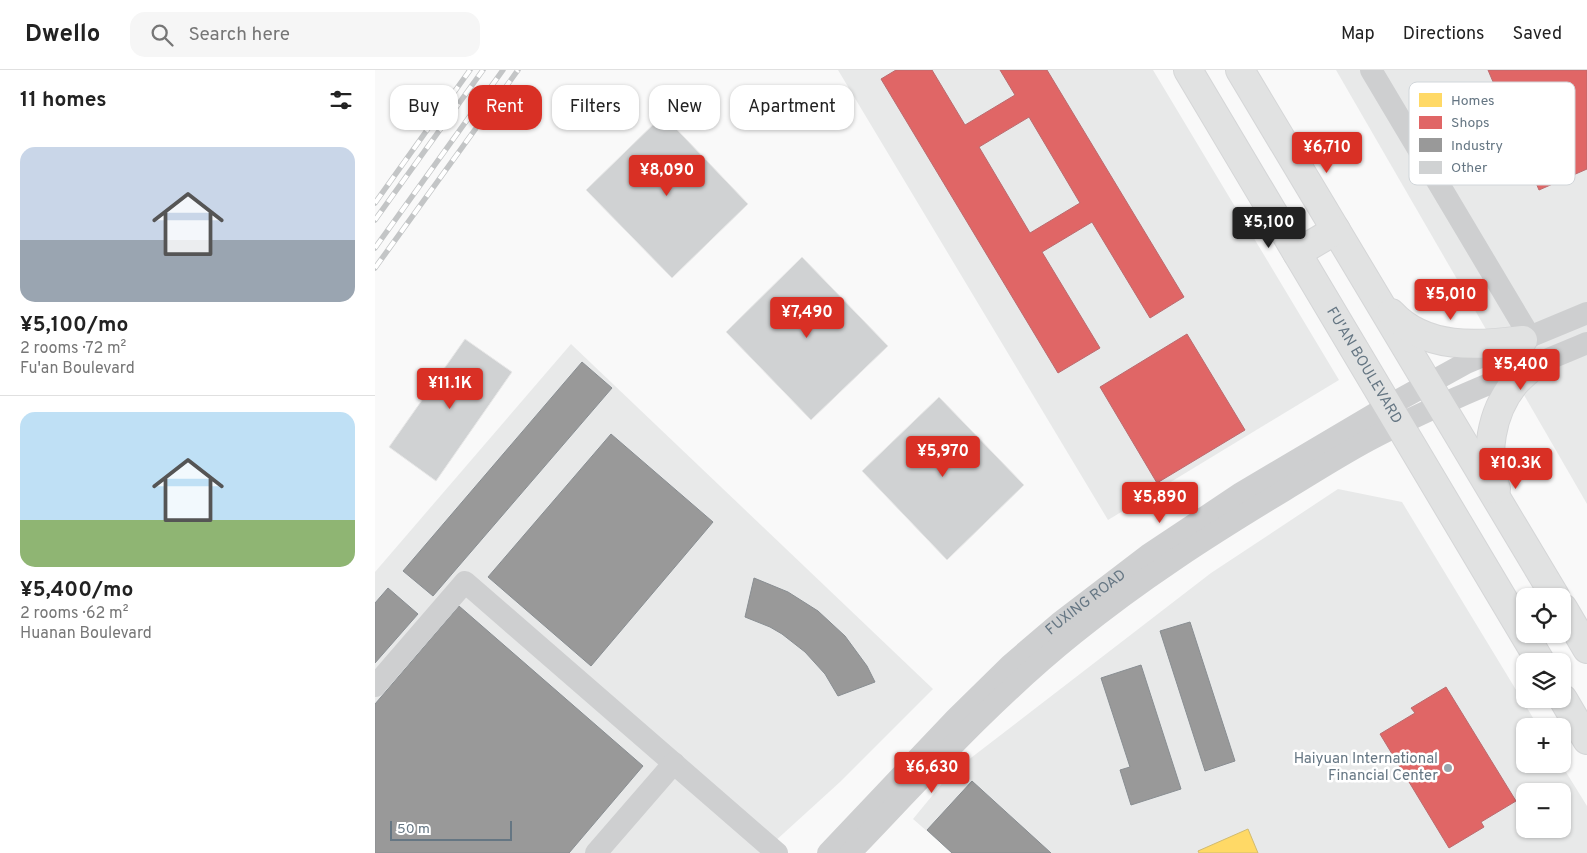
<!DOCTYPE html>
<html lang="en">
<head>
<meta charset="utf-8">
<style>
  :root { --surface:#fff; --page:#f6f6f6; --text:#222; --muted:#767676; --line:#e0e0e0; --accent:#d93025 }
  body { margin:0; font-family:Overpass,sans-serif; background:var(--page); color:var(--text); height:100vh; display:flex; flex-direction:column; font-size:19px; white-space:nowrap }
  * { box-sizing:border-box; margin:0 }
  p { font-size:16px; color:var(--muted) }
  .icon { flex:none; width:28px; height:28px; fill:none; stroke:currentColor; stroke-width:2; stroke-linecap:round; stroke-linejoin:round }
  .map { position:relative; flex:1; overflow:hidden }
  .drawer { display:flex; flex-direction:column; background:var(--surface); width:375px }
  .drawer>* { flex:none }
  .top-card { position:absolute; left:15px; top:15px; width:475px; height:45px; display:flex; gap:10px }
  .buttons { position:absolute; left:1141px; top:518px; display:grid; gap:10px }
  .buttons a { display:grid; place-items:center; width:55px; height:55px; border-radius:10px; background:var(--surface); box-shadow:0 1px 4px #0004; font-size:25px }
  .scale { position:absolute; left:15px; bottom:12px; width:122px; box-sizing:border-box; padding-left:5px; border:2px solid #657683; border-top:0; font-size:14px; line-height:18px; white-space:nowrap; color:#657683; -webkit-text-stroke:4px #fff; paint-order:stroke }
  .price { position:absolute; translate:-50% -42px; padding:0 11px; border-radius:5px; background:var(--accent); color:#fff; font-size:16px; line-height:32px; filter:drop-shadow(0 1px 2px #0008) }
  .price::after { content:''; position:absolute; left:50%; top:30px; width:15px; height:11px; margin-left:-8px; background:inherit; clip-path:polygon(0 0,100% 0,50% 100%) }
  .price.active { background:#222; color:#fff }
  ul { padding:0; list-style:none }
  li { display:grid; align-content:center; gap:10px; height:265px; padding:0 20px }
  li+li { border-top:1px solid var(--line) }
  li span { display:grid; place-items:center; height:155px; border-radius:15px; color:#555 }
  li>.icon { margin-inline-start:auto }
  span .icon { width:90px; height:90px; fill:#fffc; stroke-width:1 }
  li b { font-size:21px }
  h2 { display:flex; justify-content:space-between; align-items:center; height:60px; padding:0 20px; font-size:21px }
  .tag { padding:0 18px; border-radius:15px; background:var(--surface); box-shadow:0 1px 4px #0004; font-size:18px; line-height:45px }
  .tag.active { background:var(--accent); color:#fff }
  header { display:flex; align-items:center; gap:30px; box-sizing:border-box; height:70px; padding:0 25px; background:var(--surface); border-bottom:1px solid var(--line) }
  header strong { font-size:24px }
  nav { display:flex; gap:28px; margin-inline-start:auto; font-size:18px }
  .search { width:350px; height:45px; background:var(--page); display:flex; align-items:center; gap:12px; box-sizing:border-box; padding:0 18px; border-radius:15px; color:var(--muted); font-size:19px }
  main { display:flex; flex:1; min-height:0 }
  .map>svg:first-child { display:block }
</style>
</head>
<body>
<header>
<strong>Dwello</strong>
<div class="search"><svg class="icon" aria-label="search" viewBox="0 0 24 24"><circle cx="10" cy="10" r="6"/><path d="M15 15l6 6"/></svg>Search here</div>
<nav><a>Map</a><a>Directions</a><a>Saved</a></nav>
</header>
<main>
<section class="drawer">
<h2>11 homes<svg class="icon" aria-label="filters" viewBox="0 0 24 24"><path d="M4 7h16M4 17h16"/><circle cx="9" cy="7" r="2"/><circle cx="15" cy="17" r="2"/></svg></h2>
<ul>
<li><span style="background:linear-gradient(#c9d6e8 60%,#9aa5b1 0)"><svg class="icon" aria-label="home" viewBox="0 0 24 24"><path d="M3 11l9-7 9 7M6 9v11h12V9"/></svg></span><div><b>¥5,100/mo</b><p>2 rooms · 72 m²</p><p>Fu'an Boulevard</p></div></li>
<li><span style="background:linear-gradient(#bfe0f5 70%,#8fb573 0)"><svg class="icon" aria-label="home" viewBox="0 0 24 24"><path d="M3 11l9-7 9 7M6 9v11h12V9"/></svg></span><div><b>¥5,400/mo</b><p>2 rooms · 62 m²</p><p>Huanan Boulevard</p></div></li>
</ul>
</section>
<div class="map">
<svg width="1212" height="783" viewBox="0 0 1212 783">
  <rect width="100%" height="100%" fill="#f9f9f9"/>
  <g fill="#e8e9e9" fill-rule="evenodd">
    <polygon points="463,0 778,0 964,310 733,450"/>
    <polygon points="961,0 1212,0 1212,434"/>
    <polygon points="196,274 558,619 465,712 387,783 0,783 0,502"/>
    <path d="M963 419 1027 432 1163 656H1150V694H1186L1212 736V783H577L538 749 575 704 836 503ZM1150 721H1188V759H1150Z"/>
  </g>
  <polygon fill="#ffd966" stroke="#d1bb6f" points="873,759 883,783 824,783 823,781"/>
  <g fill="#e06666" stroke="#bb6b6f" fill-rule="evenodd">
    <path d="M521 0H557L590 55 640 25 625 0H672L809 227 775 248 717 152 667 182 725 278 683 303 506 9ZM654 47 705 133 655 163 604 77Z"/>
    <polygon points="1113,0 1212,0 1212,99 1164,120"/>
    <polygon points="812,264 870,360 782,413 725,317"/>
    <polygon points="1071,617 1141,731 1106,752 1109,757 1074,778 1005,664 1040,643 1036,638"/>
  </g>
  <g fill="#999" stroke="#898e92">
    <polygon points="207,292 237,318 58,526 28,501"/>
    <polygon points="236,364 338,452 216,596 113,507"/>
    <polygon points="379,508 413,522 443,541 470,566 492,596 500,612 463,626 450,604 430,582 407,564 395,557 370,547"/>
    <polygon points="13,518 43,544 0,593 0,533"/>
    <polygon points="84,536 268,696 194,783 0,783 0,634"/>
    <polygon points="815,552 860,691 830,701 785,561"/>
    <polygon points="766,595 806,719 756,735 745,700 755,697 726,608"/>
    <polygon points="597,711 676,783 577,783 552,760"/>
  </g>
  <g fill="#d0d2d3" stroke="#e8e8e8">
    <polygon points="288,45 373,134 297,208 211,120"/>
    <polygon points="427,187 513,276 436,350 351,262"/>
    <polygon points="90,269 137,302 61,411 14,377"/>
    <polygon points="564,327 649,415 572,490 487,401"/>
  </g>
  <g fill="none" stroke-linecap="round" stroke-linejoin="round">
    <g stroke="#d5d6d7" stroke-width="30">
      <g id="major">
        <path id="s2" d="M813 0 1165 591"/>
        <polyline points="865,0 1180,526"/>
        <polyline points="922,183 961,160"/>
        <path d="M1016 243C1050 280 1103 276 1148 270"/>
        <path d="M1121 419C1109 385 1116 343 1139 314 1145 307 1153 301 1159 295"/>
        <polyline points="1188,538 1212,579"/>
        <polyline points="1188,629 1212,670"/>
      </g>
    </g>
    <g stroke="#cecfd0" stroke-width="22">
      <polyline points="996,0 1155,267"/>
      <polyline points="0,616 90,512 402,783"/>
      <polyline points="221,783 299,693"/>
      <path id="s1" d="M453 783 581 648 635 595 684 553 773 485 866 423 1013 336 1091 293 1212 243"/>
      <path d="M475 783C547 708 618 629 699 564 765 510 837 464 910 420 940 402 969 383 1000 367 1068 331 1141 303 1212 273"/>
    </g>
    <use href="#major" stroke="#e1e2e2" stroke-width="28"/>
    <g stroke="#c3c5c6" stroke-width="5.5">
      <g id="rail">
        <polyline points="0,133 95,0"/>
        <polyline points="0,150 108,0"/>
        <polyline points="0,178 128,0"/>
        <polyline points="0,198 143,0"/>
      </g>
    </g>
    <use href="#rail" stroke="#fff" stroke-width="4" stroke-dasharray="11" stroke-linecap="butt"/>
  </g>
  <circle fill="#99a4ac" stroke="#fff" stroke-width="2" cx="1073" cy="698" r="5"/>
  <g text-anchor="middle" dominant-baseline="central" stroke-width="5" stroke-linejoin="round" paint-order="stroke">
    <g font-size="15" fill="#657683" stroke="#fff">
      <text stroke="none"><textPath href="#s2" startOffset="344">FU'AN BOULEVARD</textPath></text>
      <text stroke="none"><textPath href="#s1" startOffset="360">FUXING ROAD</textPath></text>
    </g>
    <g font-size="15" fill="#657683" stroke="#fff" text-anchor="end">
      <text x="1063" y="689">Haiyuan International<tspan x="1063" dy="17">Financial Center</tspan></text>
    </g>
  </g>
  <rect x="1034" y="12" width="166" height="103" rx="8" fill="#fff" stroke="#d1d6da" stroke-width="1"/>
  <rect x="1044" y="23" width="23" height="14" fill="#ffd966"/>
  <rect x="1044" y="46" width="23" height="13" fill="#e06666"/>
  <rect x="1044" y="68" width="23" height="14" fill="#999"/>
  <rect x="1044" y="91" width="23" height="13" fill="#d0d2d3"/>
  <g font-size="14" fill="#657683">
    <text x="1076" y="35">Homes</text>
    <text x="1076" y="57">Shops</text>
    <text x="1076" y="80">Industry</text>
    <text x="1076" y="102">Other</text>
  </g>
</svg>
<div class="buttons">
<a><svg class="icon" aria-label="locate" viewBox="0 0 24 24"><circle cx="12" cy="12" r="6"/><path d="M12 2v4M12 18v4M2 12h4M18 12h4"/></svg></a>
<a><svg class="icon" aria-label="layers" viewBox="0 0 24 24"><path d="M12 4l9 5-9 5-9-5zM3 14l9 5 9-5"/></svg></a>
<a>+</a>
<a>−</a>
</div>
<div class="scale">50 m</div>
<b class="price" style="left:952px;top:104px">¥6,710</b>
<b class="price" style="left:292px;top:127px">¥8,090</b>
<b class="price active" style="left:894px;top:179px">¥5,100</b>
<b class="price" style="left:1076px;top:251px">¥5,010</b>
<b class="price" style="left:432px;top:269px">¥7,490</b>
<b class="price" style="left:1146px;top:321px">¥5,400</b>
<b class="price" style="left:75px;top:340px">¥11.1K</b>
<b class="price" style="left:568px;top:408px">¥5,970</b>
<b class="price" style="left:1141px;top:420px">¥10.3K</b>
<b class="price" style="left:785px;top:454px">¥5,890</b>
<b class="price" style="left:557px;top:724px">¥6,630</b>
<div class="top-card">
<a class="tag">Buy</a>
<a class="tag active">Rent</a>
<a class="tag">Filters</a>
<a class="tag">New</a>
<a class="tag">Apartment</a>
</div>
</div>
</main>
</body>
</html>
